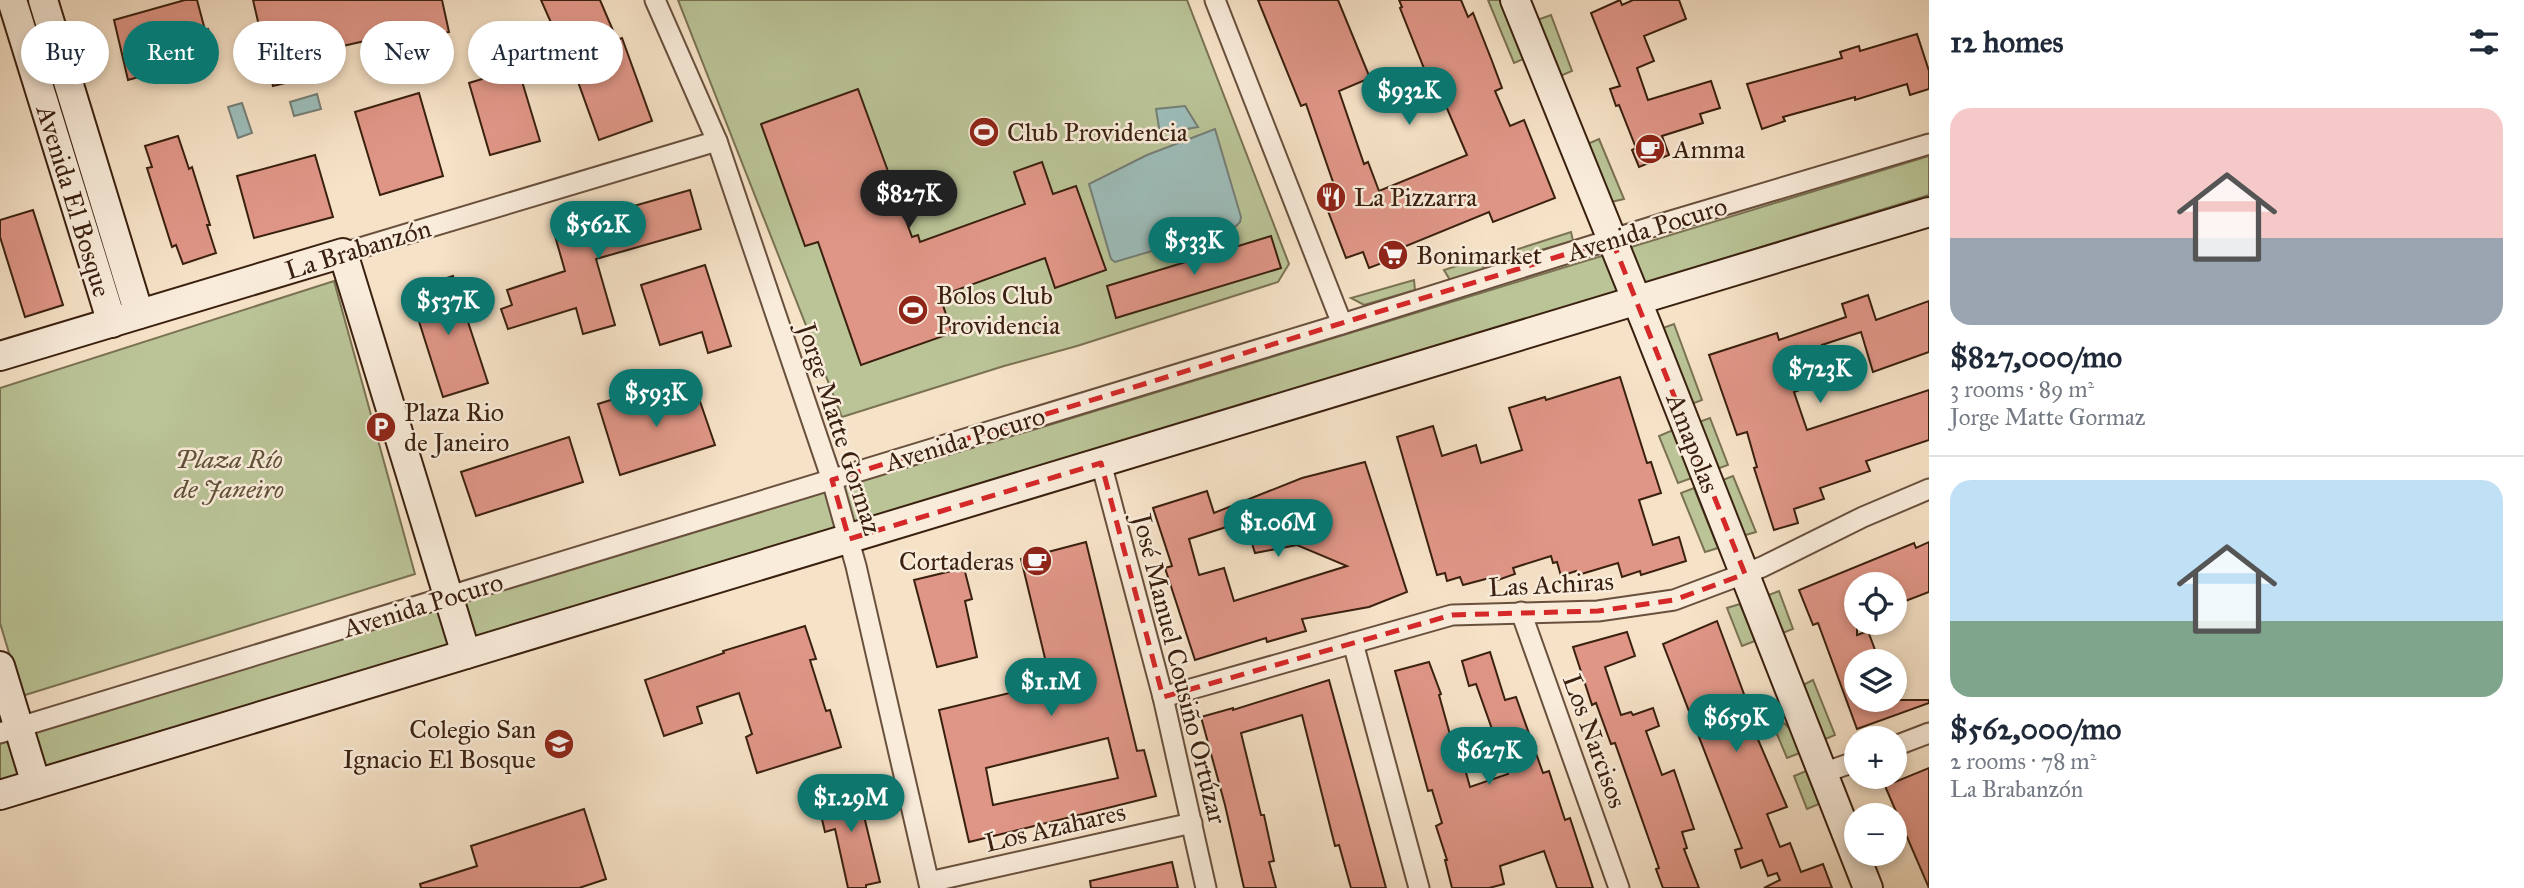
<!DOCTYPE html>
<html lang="en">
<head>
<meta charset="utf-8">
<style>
  :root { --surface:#fff; --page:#f2f2f3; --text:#1f2937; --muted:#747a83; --line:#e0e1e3; --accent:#0f766e }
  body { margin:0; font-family:"IM FELL Great Primer",serif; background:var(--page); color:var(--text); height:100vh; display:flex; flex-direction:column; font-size:26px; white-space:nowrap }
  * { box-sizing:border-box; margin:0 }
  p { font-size:23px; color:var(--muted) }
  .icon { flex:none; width:38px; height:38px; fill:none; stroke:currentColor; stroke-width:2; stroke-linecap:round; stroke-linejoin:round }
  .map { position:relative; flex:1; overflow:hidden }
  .drawer { display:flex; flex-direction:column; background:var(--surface); width:595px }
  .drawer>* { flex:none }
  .hud { position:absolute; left:21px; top:21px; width:665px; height:63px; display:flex; gap:14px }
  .controls { position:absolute; left:1844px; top:572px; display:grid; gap:14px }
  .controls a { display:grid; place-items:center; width:63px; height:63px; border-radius:50%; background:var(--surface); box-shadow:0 4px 10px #0003; font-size:35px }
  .price { position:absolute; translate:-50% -60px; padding:0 16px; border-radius:24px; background:var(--accent); color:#fff; font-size:23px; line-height:46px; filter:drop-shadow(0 2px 4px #0008) }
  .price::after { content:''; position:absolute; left:50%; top:42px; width:21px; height:16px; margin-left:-10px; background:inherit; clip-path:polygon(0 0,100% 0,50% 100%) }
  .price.selected { background:#222; color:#fff }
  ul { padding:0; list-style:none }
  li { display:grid; align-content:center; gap:14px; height:371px; padding:0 21px }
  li+li { border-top:2px solid var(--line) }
  li span { display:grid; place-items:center; height:217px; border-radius:21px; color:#555 }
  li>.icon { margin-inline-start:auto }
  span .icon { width:126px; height:126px; fill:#fffc; stroke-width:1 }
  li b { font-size:30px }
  h2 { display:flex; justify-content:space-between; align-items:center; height:84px; padding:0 21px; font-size:30px }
  .tag { padding:0 24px; border-radius:32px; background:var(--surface); box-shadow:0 4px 10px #0003; font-size:24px; line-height:63px }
  .tag.selected { background:var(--accent); color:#fff }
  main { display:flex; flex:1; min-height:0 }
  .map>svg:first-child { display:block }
</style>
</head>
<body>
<main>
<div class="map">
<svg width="1929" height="888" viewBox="0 0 1929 888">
  <rect width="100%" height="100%" fill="#f6e2c7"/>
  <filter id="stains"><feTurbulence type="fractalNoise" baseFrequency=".00286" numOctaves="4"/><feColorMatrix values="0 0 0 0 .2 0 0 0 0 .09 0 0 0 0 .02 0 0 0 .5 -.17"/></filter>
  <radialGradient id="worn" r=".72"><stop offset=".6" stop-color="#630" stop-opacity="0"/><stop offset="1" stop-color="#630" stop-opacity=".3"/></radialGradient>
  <g fill="#bac497" stroke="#7a7253" stroke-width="2">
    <polygon points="678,0 1187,0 1289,264 1278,282 1077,346 1004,366 842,417"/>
    <polygon points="1488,0 1503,0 1526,58 1514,63"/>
    <polygon points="1551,15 1572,71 1558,77 1537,20"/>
    <polygon points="1599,139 1624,199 1611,202 1585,145"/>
    <polygon points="1929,156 1929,195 852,529 0,788 0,739 1059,422"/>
    <polygon points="1571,232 1573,241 1513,258 1509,252"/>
    <polygon points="1481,258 1484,270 1450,280 1444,270"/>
    <polygon points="1414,280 1415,290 1364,305 1351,298"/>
    <polygon points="334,281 415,574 22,696 0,623 0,388"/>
    <polygon points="1674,324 1702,400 1689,405 1660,329"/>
    <polygon points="1710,418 1728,465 1714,470 1696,423"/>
    <polygon points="1673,430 1692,478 1678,483 1659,436"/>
    <polygon points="1733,476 1756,532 1742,536 1720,481"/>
    <polygon points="1694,488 1718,548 1705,552 1681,493"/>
    <polygon points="1779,591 1793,629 1780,634 1766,596"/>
    <polygon points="1740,604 1755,641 1742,646 1727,608"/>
    <polygon points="1813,680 1835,735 1823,740 1801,686"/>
    <polygon points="1784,723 1790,729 1800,753 1787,758 1774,727"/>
    <polygon points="1806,771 1819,804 1807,809 1794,776"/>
  </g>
  <g fill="#9dbdba" stroke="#757e76" stroke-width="2">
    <polygon points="317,94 321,109 294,116 290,102"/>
    <polygon points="242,103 252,133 238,138 228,107"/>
    <polygon points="1185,106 1198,127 1160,134 1156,109"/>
    <polygon points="1215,129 1241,217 1240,222 1236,226 1115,262 1111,259 1089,184 1147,155"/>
  </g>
  <g fill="#e09687" stroke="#3a200f" stroke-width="2" fill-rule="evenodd">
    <polygon points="185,0 197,0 205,30 208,29 216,55 192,62 193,67 154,78 153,73 128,80 114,20"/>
    <polygon points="253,0 442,0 449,32 415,40 413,30 299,56 305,78 273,86"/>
    <polygon points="541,0 600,0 617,40 622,38 652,121 599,140 560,32 556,34"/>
    <polygon points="1258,0 1338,0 1370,78 1339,91 1364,164 1368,162 1379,191 1467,155 1443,99 1437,101 1400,8 1402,7 1399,0 1461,0 1468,17 1473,13 1492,61 1502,88 1495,91 1510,126 1524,120 1555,198 1493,222 1489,212 1401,248 1403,255 1369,268 1363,252 1346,258 1320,190 1334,185 1306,104 1301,106"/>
    <polygon points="1620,0 1622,5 1633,0 1679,0 1686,19 1644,36 1654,61 1637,68 1648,100 1711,81 1720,108 1700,114 1703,123 1662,136 1669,155 1639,167 1632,150 1636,148 1619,105 1616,106 1610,89 1620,86 1591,13"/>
    <polygon points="1917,34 1929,71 1929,89 1910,95 1907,84 1855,100 1855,97 1783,117 1785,121 1762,129 1747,84 1842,58 1840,52 1859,46 1860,51"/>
    <polygon points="518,68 540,141 490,155 469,83"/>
    <polygon points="858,89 912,237 918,235 920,242 1025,204 1014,172 1042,162 1053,194 1076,186 1106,270 1055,288 1045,258 940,296 952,333 861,365 818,242 805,246 761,124"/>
    <polygon points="419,93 443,176 380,195 355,112"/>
    <polygon points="178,136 189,169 192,167 210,225 207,225 216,253 183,264 176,245 172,247 147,168 152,167 145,146"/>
    <polygon points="315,155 333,217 254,238 237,176"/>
    <polygon points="690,190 701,229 596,259 615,325 583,334 576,308 508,329 501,309 512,305 507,290 565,271 553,229"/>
    <polygon points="33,210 63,305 25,317 0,237 0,220"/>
    <polygon points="1271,236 1281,268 1116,318 1107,286"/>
    <polygon points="705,265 731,346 708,353 702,332 660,345 641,285"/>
    <polygon points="453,276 488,383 443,397 409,290"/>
    <polygon points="1868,295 1876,320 1929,301 1929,352 1873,372 1861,332 1822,345 1833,378 1794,392 1807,430 1929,390 1929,440 1866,461 1870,471 1820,488 1824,499 1794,509 1798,523 1774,530 1754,468 1757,467 1747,432 1737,435 1709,355 1777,333 1779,340 1846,317 1842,304"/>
    <polygon points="1620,377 1647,463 1651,462 1661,493 1639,500 1653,545 1679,537 1686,561 1641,575 1640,571 1622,577 1618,563 1578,575 1576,571 1561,576 1557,562 1553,563 1551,556 1513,568 1515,574 1498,580 1497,576 1463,585 1460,577 1447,581 1445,573 1437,575 1397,437 1433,426 1442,456 1476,445 1481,463 1522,450 1509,408 1545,397 1546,400"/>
    <polygon points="694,384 715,445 620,475 598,404 627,395 631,406"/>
    <polygon points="569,437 583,482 476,516 461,472"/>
    <path d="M1365 462 1407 592 1369 607 1302 619 1306 631 1267 642 1266 638 1195 660 1165 568 1172 566 1153 508 1207 491 1214 513 1302 478ZM1245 521 1255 553 1297 545 1347 566 1234 601 1224 568 1199 575 1189 539Z"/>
    <path d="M1086 542 1137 751 1144 750 1156 796 969 842 939 710 1051 683 1021 559ZM1108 738 1118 778 993 805 986 768Z"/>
    <polygon points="1929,542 1929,592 1895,605 1895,584 1857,584 1857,635 1868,631 1878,658 1870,662 1857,662 1857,700 1929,700 1929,703 1857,729 1818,623 1813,625 1799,590 1914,543 1916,548"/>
    <polygon points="964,568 972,599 965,601 977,657 937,667 914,580"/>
    <polygon points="1717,621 1748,705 1744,707 1787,807 1767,814 1780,847 1790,843 1801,872 1823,864 1832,888 1764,888 1780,880 1777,873 1768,876 1762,860 1741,868 1735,850 1742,848 1663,644"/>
    <polygon points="805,626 816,659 810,660 826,711 830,710 841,747 757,773 746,737 752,734 739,693 697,707 702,723 664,736 645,680 724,653 723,651"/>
    <polygon points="1627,632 1635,656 1605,667 1621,715 1631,712 1633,715 1653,708 1659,726 1646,731 1662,775 1674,770 1694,829 1682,832 1687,848 1684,849 1699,888 1663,888 1656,869 1659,868 1615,743 1611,744 1596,703 1592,705 1573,647"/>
    <polygon points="1490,652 1505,700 1516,697 1543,773 1549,771 1565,820 1570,818 1593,888 1557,888 1544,851 1500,866 1504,884 1489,888 1452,888 1445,860 1447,860 1436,826 1442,823 1432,790 1428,791 1395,671 1429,662 1441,694 1439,695 1451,738 1456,737 1470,787 1508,774 1476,684 1469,686 1462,661"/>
    <polygon points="1329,680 1386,888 1351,888 1339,845 1335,846 1302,715 1241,733 1261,815 1264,815 1274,861 1269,862 1276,888 1244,888 1225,805 1201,717 1233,708 1233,710"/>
    <polygon points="1929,768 1929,888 1885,786"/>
    <polygon points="855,779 880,882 866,885 866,888 848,888 835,829 825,832 820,811 830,809 824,787"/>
    <polygon points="584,809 606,879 579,888 421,888 420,884 477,866 471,846"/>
    <polygon points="1172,862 1178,888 1091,888 1090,881"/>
  </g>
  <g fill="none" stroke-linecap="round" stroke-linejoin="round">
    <g stroke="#69503d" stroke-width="23">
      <g id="street">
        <polyline points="655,0 717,141 832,480 856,566 930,888"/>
        <polyline points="1215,0 1342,324"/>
        <polyline points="343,253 717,141"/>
        <polyline points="1101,463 1163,697 1206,888"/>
        <polyline points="1521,612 1619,888"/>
        <polyline points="1353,643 1419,888"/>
        <polyline points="1163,697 1452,615 1598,611 1674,600 1762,567 1863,517 1929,489"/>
        <polyline points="0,733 1342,324 1664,223 1929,144"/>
        <polyline points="1895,746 1929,733"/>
        <polyline points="1823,773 1857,761"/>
        <polyline points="929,882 1192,823"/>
      </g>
    </g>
    <g stroke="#3a200f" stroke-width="32">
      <g id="secondary">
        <polyline points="12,0 112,323"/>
        <polyline points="43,0 139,314"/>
        <polyline points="1515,0 1647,326 1868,888"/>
        <polyline points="0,356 343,253 466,654"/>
        <polyline points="0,666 36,784"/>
        <polyline points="0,795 1929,212"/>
      </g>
    </g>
    <use href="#street" stroke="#f9ecdb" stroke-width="19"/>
    <use href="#secondary" stroke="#f9ecdb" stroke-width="28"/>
  </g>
  <path fill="none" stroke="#d62828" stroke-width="5" stroke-dasharray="14 9" stroke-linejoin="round" d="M1612 240 1745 574 1674 600 1598 611 1452 615 1163 697 1101 463 849 539 832 480Z"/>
  <defs>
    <g id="stadium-disc" transform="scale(1.575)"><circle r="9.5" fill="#8f2418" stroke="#f9ecdb"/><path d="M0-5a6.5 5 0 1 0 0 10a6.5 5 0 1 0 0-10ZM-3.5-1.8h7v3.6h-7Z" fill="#fff"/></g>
    <g id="cafe-disc" transform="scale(1.575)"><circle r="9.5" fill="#8f2418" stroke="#f9ecdb"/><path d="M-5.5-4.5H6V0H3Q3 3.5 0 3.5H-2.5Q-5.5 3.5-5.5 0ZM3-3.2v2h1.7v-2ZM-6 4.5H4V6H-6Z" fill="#fff"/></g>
    <g id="restaurant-disc" transform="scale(1.575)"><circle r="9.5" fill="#8f2418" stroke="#f9ecdb"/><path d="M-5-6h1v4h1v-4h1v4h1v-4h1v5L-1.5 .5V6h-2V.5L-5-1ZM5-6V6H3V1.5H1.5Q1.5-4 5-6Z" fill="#fff"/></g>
    <g id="supermarket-disc" transform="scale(1.575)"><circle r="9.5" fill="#8f2418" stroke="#f9ecdb"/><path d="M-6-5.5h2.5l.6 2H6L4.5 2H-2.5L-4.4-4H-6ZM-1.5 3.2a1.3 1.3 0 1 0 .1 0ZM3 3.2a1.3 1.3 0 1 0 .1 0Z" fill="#fff"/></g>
    <g id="parking-disc" transform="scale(1.575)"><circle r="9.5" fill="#8f2418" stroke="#f9ecdb"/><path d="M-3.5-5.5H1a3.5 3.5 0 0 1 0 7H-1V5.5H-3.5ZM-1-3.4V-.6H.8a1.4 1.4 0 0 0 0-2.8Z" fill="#fff"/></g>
    <g id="school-disc" transform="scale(1.575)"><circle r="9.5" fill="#8f2418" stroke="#f9ecdb"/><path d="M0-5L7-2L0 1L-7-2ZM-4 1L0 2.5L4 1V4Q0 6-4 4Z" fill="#fff"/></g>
  </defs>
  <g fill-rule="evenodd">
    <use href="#stadium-disc" x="984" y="132"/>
    <use href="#cafe-disc" x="1650" y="149"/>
    <use href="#restaurant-disc" x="1331" y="197"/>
    <use href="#supermarket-disc" x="1393" y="255"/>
    <use href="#stadium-disc" x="913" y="310"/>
    <use href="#parking-disc" x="381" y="427"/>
    <use href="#cafe-disc" x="1037" y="561"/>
    <use href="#school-disc" x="559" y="744"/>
  </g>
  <g text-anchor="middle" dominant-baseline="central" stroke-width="5" stroke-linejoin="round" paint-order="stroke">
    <g font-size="26" fill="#3a200f" stroke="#f9ecdb" text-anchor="start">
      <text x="1007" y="132">Club Providencia</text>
      <text x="1673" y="149">Amma</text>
      <text x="1354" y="197">La Pizzarra</text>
      <text x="1416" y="255">Bonimarket</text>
      <text x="936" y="295">Bolos Club<tspan x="936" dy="30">Providencia</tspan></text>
      <text x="404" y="412">Plaza Rio<tspan x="404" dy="30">de Janeiro</tspan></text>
      <text x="1014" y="561" text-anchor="end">Cortaderas</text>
      <text x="536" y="729" text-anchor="end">Colegio San<tspan x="536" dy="30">Ignacio El Bosque</tspan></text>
    </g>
    <g font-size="26" fill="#3a200f" stroke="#f9ecdb">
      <text transform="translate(74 201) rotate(73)">Avenida El Bosque</text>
      <text transform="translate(1647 229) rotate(-17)">Avenida Pocuro</text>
      <text transform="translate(358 249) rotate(-17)">La Brabanzón</text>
      <text transform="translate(840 429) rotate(72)">Jorge Matte Gormaz</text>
      <text transform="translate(965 439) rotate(-17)">Avenida Pocuro</text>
      <text transform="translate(1693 443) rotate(69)">Amapolas</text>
      <text transform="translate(1551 584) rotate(-3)">Las Achiras</text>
      <text transform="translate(423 605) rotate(-17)">Avenida Pocuro</text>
      <text transform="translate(1180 669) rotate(76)">José Manuel Cousiño Ortúzar</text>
      <text transform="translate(1595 741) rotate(70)">Los Narcisos</text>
      <text transform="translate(1055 827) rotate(-13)">Los Azahares</text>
    </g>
    <g font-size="26" font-style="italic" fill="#605138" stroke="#f9ecdb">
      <text x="229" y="459">Plaza Río<tspan x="229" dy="30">de Janeiro</tspan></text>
    </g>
  </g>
  <rect width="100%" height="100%" filter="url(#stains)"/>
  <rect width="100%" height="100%" fill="url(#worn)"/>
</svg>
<div class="controls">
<a><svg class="icon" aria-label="locate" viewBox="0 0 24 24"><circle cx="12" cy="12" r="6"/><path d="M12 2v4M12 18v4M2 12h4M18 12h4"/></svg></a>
<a><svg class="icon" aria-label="layers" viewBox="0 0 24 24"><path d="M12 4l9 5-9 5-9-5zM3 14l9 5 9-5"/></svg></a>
<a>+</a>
<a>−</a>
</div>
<b class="price" style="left:1409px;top:127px">$932K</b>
<b class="price selected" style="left:909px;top:230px">$827K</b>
<b class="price" style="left:598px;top:261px">$562K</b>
<b class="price" style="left:1194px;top:277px">$533K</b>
<b class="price" style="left:448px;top:337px">$537K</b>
<b class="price" style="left:1820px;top:405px">$723K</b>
<b class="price" style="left:656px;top:429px">$593K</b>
<b class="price" style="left:1278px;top:559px">$1.06M</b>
<b class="price" style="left:1051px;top:718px">$1.1M</b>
<b class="price" style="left:1736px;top:754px">$659K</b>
<b class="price" style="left:1489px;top:787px">$627K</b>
<b class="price" style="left:851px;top:834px">$1.29M</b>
<div class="hud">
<a class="tag">Buy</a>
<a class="tag selected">Rent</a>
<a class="tag">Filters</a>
<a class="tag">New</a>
<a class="tag">Apartment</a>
</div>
</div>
<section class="drawer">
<h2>12 homes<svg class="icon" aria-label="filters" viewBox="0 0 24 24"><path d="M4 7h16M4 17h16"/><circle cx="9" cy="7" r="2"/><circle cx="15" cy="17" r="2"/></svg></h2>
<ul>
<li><span style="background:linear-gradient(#f6c9c9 60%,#9aa5b1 0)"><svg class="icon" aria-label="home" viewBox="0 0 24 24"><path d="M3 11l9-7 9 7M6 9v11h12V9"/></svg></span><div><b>$827,000/mo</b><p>3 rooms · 89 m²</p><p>Jorge Matte Gormaz</p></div></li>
<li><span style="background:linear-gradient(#bfe0f5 65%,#7fa58c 0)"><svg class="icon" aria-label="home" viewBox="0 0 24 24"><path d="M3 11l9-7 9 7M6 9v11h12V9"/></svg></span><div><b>$562,000/mo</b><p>2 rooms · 78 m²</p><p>La Brabanzón</p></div></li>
</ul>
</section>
</main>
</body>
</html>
